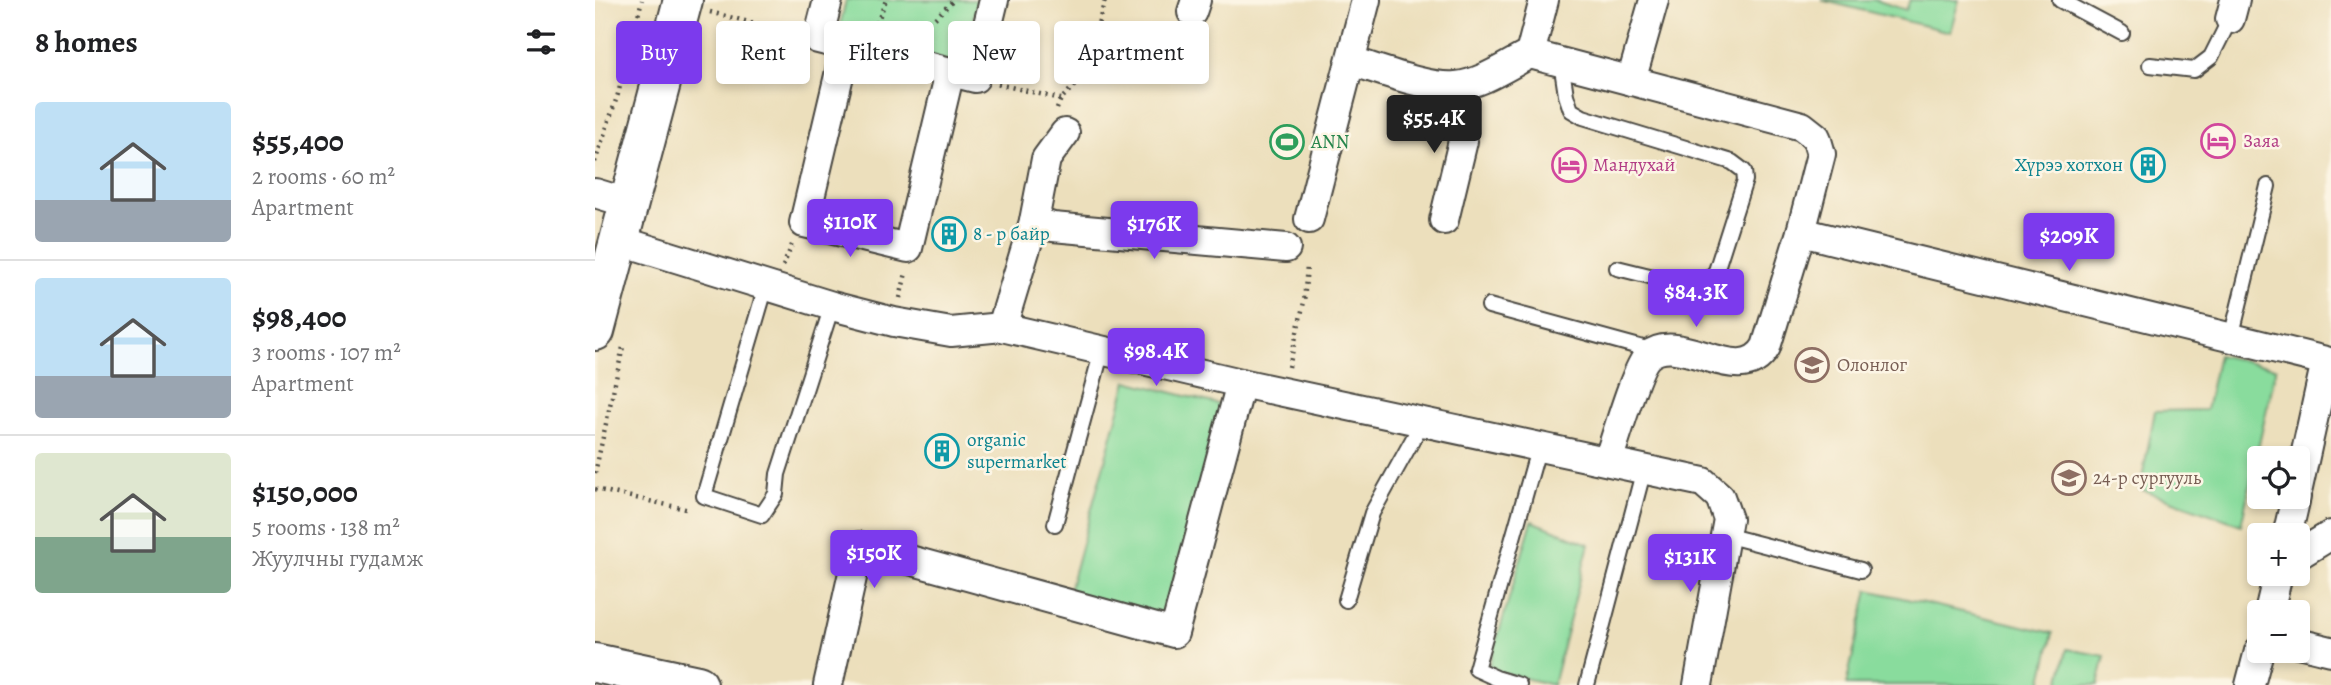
<!DOCTYPE html>
<html lang="en">
<head>
<meta charset="utf-8">
<style>
  :root { --surface:#fff; --page:#f6f6f6; --text:#202124; --muted:#757577; --line:#e0e0e0; --accent:#7c3aed }
  body { margin:0; font-family:Alegreya,serif; background:var(--page); color:var(--text); height:100vh; display:flex; flex-direction:column; font-size:26px; white-space:nowrap }
  * { box-sizing:border-box; margin:0 }
  p { font-size:23px; color:var(--muted) }
  .icon { flex:none; width:38px; height:38px; fill:none; stroke:currentColor; stroke-width:2; stroke-linecap:round; stroke-linejoin:round }
  .map { position:relative; flex:1; overflow:hidden }
  .drawer { display:flex; flex-direction:column; background:var(--surface); width:595px }
  .drawer>* { flex:none }
  .hud { position:absolute; left:21px; top:21px; width:665px; height:63px; display:flex; gap:14px }
  .controls { position:absolute; left:1652px; top:446px; display:grid; gap:14px }
  .controls a { display:grid; place-items:center; width:63px; height:63px; border-radius:7px; background:var(--surface); box-shadow:0 4px 10px #0003; font-size:35px }
  .price { position:absolute; translate:-50% -60px; padding:0 16px; border-radius:7px; background:var(--accent); color:#fff; font-size:23px; line-height:46px; filter:drop-shadow(0 2px 4px #0008) }
  .price::after { content:''; position:absolute; left:50%; top:42px; width:21px; height:16px; margin-left:-10px; background:inherit; clip-path:polygon(0 0,100% 0,50% 100%) }
  .price.on { background:#222; color:#fff }
  ul { padding:0; list-style:none }
  li { display:flex; align-items:center; gap:21px; height:175px; padding:0 35px }
  li+li { border-top:2px solid var(--line) }
  li span { display:grid; place-items:center; flex:none; width:196px; height:140px; border-radius:7px; color:#555 }
  li>.icon { margin-inline-start:auto }
  span .icon { width:84px; height:84px; fill:#fffc; stroke-width:1 }
  li b { font-size:30px }
  h2 { display:flex; justify-content:space-between; align-items:center; height:84px; padding:0 35px; font-size:30px }
  .pill { padding:0 24px; border-radius:7px; background:var(--surface); box-shadow:0 4px 10px #0003; font-size:24px; line-height:63px }
  .pill.on { background:var(--accent); color:#fff }
  main { display:flex; flex:1; min-height:0 }
  .map>svg:first-child { display:block }
</style>
</head>
<body>
<main>
<section class="drawer">
<h2>8 homes<svg class="icon" aria-label="filters" viewBox="0 0 24 24"><path d="M4 7h16M4 17h16"/><circle cx="9" cy="7" r="2"/><circle cx="15" cy="17" r="2"/></svg></h2>
<ul>
<li><span style="background:linear-gradient(#bfe0f5 70%,#9aa5b1 0)"><svg class="icon" aria-label="home" viewBox="0 0 24 24"><path d="M3 11l9-7 9 7M6 9v11h12V9"/></svg></span><div><b>$55,400</b><p>2 rooms · 60 m²</p><p>Apartment</p></div></li>
<li><span style="background:linear-gradient(#bfe0f5 70%,#9aa5b1 0)"><svg class="icon" aria-label="home" viewBox="0 0 24 24"><path d="M3 11l9-7 9 7M6 9v11h12V9"/></svg></span><div><b>$98,400</b><p>3 rooms · 107 m²</p><p>Apartment</p></div></li>
<li><span style="background:linear-gradient(#dfe7d0 60%,#7fa58c 0)"><svg class="icon" aria-label="home" viewBox="0 0 24 24"><path d="M3 11l9-7 9 7M6 9v11h12V9"/></svg></span><div><b>$150,000</b><p>5 rooms · 138 m²</p><p>Жуулчны гудамж</p></div></li>
</ul>
</section>
<div class="map">
<svg width="1736" height="685" viewBox="0 0 1736 685">
  <rect width="100%" height="100%" fill="#fcf5e5"/>
  <filter id="ink" filterUnits="userSpaceOnUse"><feTurbulence type="fractalNoise" baseFrequency=".0143" numOctaves="2"/><feDisplacementMap in="SourceGraphic" scale="14" xChannelSelector="R" yChannelSelector="G"/><feConvolveMatrix kernelMatrix="1 2 1 2 8 2 1 2 1" color-interpolation-filters="sRGB"/></filter>
  <filter id="wash" filterUnits="userSpaceOnUse"><feTurbulence type="fractalNoise" baseFrequency=".00686" numOctaves="4" result="noise"/><feDisplacementMap in="SourceGraphic" scale="28" xChannelSelector="R" yChannelSelector="G"/><feGaussianBlur stdDeviation="1.57" result="paint"/><feColorMatrix in="noise" values="0 0 0 0 0 0 0 0 0 0 0 0 0 0 0 0 0 1.4 0 .05"/><feComposite in="paint" operator="in"/></filter>
  <g filter="url(#wash)">
    <rect width="100%" height="100%" fill="#ecdfbc"/>
    <g fill="#89dc9d" stroke="#5a8464" stroke-width="2">
      <polygon points="251,0 383,0 366,66 243,34"/>
      <polygon points="1226,0 1280,0 1311,10 1315,0 1364,0 1355,32"/>
      <polygon points="1623,355 1681,368 1646,525 1545,489 1560,411 1611,410"/>
      <polygon points="532,381 626,405 570,618 473,594"/>
      <polygon points="937,521 994,544 958,685 893,669"/>
      <polygon points="1273,590 1458,633 1446,685 1251,685"/>
      <polygon points="1472,649 1510,656 1503,685 1464,685"/>
    </g>
  </g>
  <g filter="url(#ink)">
    <g fill="none" stroke-linecap="round" stroke-linejoin="round">
      <g stroke="#484641" stroke-width="18">
        <g id="service">
          <polyline points="1465,0 1527,33"/>
          <polyline points="966,62 971,95 976,110 988,117 1137,162 1149,171 1150,180 1121,271 1112,281 1091,285 1022,268"/>
          <polyline points="1555,65 1599,70 1616,57 1635,19"/>
          <polyline points="171,286 109,496 167,515 181,494 183,474 237,306"/>
          <polyline points="894,306 1059,351"/>
          <polyline points="1636,338 1673,186"/>
          <polyline points="460,524 507,350"/>
          <polyline points="1130,535 1266,570"/>
          <polyline points="751,600 777,513 828,421"/>
          <polyline points="924,685 901,678 881,669 944,446"/>
          <polyline points="992,685 1049,469"/>
        </g>
      </g>
      <g stroke="#484641" stroke-width="32">
        <g id="minor">
          <polyline points="233,0 223,39 380,78 399,0"/>
          <polyline points="597,12 601,0"/>
          <polyline points="1635,19 1640,0"/>
          <polyline points="251,46 209,223 313,248 355,72"/>
          <polyline points="935,54 949,0"/>
          <path d="M756 61C783 69 834 89 861 86 886 84 913 65 935 54L1207 126 1221 137 1226 154 1206 232 1171 347C1146 391 1084 328 1053 356 1041 367 1020 441 1013 461"/>
          <polyline points="1036,81 1059,0"/>
          <polyline points="844,86 857,104 868,141 849,220"/>
          <polyline points="0,193 33,203"/>
          <polyline points="714,219 771,0"/>
          <polyline points="439,221 458,227 691,248"/>
          <polyline points="1206,232 1731,361 1703,488"/>
          <polyline points="23,240 237,306 299,322 356,332 407,327 646,383 1108,482 1125,497 1133,519 1103,685"/>
          <polyline points="407,327 439,221 451,159 470,133"/>
          <polyline points="1692,536 1701,497"/>
          <polyline points="1703,555 1736,535"/>
          <polyline points="1674,612 1683,574"/>
          <polyline points="1703,643 1736,651"/>
          <polyline points="233,685 264,546 579,633 646,383"/>
          <polyline points="1655,685 1664,651"/>
        </g>
      </g>
      <g stroke="#484641" stroke-width="42">
        <g id="secondary">
          <polyline points="0,331 88,0"/>
          <polyline points="0,663 103,685"/>
        </g>
      </g>
      <g stroke="#484641" stroke-width="4.5" stroke-dasharray="2 5" stroke-linecap="butt">
        <polyline points="115,12 198,33"/>
        <polyline points="340,18 359,0"/>
        <polyline points="282,23 291,0"/>
        <polyline points="403,84 466,99"/>
        <polyline points="462,109 466,99 488,77 510,0"/>
        <polyline points="0,162 23,94 47,0"/>
        <polyline points="188,266 197,245"/>
        <polyline points="305,298 311,273"/>
        <polyline points="694,367 709,302 712,266"/>
        <polyline points="0,473 28,347"/>
        <polyline points="0,489 95,510"/>
      </g>
      <use href="#service" stroke="#fff" stroke-width="14"/>
      <use href="#minor" stroke="#fff" stroke-width="28"/>
      <use href="#secondary" stroke="#fff" stroke-width="38"/>
    </g>
  </g>
  <defs>
    <g id="hotel-ring" transform="scale(1.75)"><circle r="9.5" fill="#fcf5e5" stroke="#d1479c" stroke-width="1.5"/><path d="M-6-4.5h1.5V1H6V5H4.5V3h-9V5H-6ZM-4 0a1.8 1.8 0 1 1 3.6 0ZM.5 0V-2.5h3Q6-2.5 6 0Z" fill="#d1479c"/></g>
    <g id="stadium-ring" transform="scale(1.75)"><circle r="9.5" fill="#fcf5e5" stroke="#2e9e5b" stroke-width="1.5"/><path d="M0-5a6.5 5 0 1 0 0 10a6.5 5 0 1 0 0-10ZM-3.5-1.8h7v3.6h-7Z" fill="#2e9e5b"/></g>
    <g id="building-ring" transform="scale(1.75)"><circle r="9.5" fill="#fcf5e5" stroke="#0f9aa8" stroke-width="1.5"/><path d="M-4-6H4V6H1V3H-1V6H-4ZM-2.5-4.3h1.7v1.8h-1.7ZM.8-4.3h1.7v1.8H.8ZM-2.5-1h1.7V.8h-1.7ZM.8-1h1.7V.8H.8Z" fill="#0f9aa8"/></g>
    <g id="school-ring" transform="scale(1.75)"><circle r="9.5" fill="#fcf5e5" stroke="#8d6e63" stroke-width="1.5"/><path d="M0-5L7-2L0 1L-7-2ZM-4 1L0 2.5L4 1V4Q0 6-4 4Z" fill="#8d6e63"/></g>
  </defs>
  <g fill-rule="evenodd">
    <use href="#hotel-ring" x="1623" y="141"/>
    <use href="#stadium-ring" x="692" y="142"/>
    <use href="#hotel-ring" x="974" y="165"/>
    <use href="#building-ring" x="1553" y="165"/>
    <use href="#building-ring" x="354" y="234"/>
    <use href="#school-ring" x="1217" y="365"/>
    <use href="#building-ring" x="347" y="451"/>
    <use href="#school-ring" x="1474" y="478"/>
  </g>
  <g text-anchor="middle" dominant-baseline="central" stroke-width="5" stroke-linejoin="round" paint-order="stroke">
    <g font-size="19" fill="#b23c85" stroke="#fcf5e5" text-anchor="start">
      <text x="1648" y="141">Заяа</text>
      <text x="998" y="165">Мандухай</text>
    </g>
    <g font-size="19" fill="#27864d" stroke="#fcf5e5" text-anchor="start">
      <text x="716" y="142">ANN</text>
    </g>
    <g font-size="19" fill="#0d838f" stroke="#fcf5e5" text-anchor="start">
      <text x="1528" y="165" text-anchor="end">Хүрээ хотхон</text>
      <text x="378" y="234">8 - р байр</text>
      <text x="372" y="440">organic<tspan x="372" dy="22">supermarket</tspan></text>
    </g>
    <g font-size="19" fill="#785e54" stroke="#fcf5e5" text-anchor="start">
      <text x="1242" y="365">Олонлог</text>
      <text x="1498" y="478">24-р сургууль</text>
    </g>
  </g>
</svg>
<div class="controls">
<a><svg class="icon" aria-label="locate" viewBox="0 0 24 24"><circle cx="12" cy="12" r="6"/><path d="M12 2v4M12 18v4M2 12h4M18 12h4"/></svg></a>
<a>+</a>
<a>−</a>
</div>
<b class="price on" style="left:839px;top:155px">$55.4K</b>
<b class="price" style="left:255px;top:259px">$110K</b>
<b class="price" style="left:559px;top:261px">$176K</b>
<b class="price" style="left:1474px;top:273px">$209K</b>
<b class="price" style="left:1101px;top:329px">$84.3K</b>
<b class="price" style="left:561px;top:388px">$98.4K</b>
<b class="price" style="left:279px;top:590px">$150K</b>
<b class="price" style="left:1095px;top:594px">$131K</b>
<div class="hud">
<a class="pill on">Buy</a>
<a class="pill">Rent</a>
<a class="pill">Filters</a>
<a class="pill">New</a>
<a class="pill">Apartment</a>
</div>
</div>
</main>
</body>
</html>
